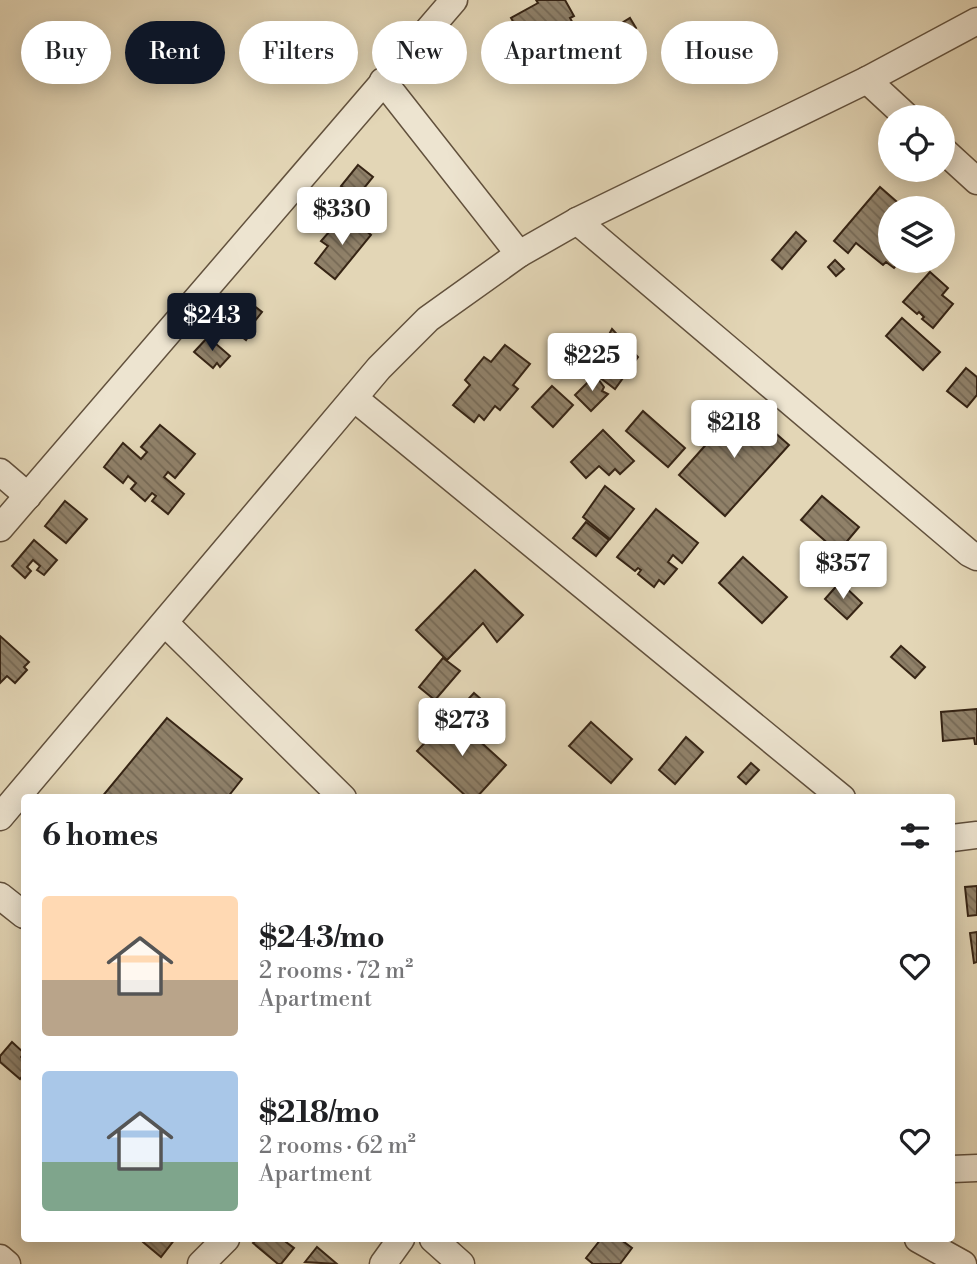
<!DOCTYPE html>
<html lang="en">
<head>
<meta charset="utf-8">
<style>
  :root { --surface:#fff; --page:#f6f6f6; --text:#202124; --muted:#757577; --accent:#111827 }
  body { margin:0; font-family:"Libre Bodoni",serif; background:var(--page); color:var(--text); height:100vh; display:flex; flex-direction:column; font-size:26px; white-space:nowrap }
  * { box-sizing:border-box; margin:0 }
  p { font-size:23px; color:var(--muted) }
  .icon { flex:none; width:38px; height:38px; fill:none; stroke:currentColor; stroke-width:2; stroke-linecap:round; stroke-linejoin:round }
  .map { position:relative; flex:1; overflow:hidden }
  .drawer { position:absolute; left:21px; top:794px; width:934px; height:448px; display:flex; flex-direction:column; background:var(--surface); border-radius:7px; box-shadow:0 4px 18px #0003 }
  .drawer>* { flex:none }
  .banner { position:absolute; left:21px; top:21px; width:936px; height:63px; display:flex; gap:14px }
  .buttons { position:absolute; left:878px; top:105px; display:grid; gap:14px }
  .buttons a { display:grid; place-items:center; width:77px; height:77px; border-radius:50%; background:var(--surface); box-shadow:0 4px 18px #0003; font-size:35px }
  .price { position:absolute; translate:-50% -60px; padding:0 16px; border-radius:7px; background:#fff; color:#222; font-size:23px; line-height:46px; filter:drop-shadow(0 2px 4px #0008) }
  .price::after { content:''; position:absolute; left:50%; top:42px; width:21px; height:16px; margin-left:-10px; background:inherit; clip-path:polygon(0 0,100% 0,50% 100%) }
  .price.current { background:var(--accent); color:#fff }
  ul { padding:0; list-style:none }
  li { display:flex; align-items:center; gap:21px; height:175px; padding:0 21px }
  li span { display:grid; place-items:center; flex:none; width:196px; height:140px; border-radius:7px; color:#555 }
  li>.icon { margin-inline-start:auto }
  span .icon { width:84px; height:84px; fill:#fffc; stroke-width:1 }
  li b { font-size:30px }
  h2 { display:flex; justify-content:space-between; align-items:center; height:84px; padding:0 21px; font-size:30px }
  .tag { padding:0 24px; border-radius:32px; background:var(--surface); box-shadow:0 4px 18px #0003; font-size:24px; line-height:63px }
  .tag.current { background:var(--accent); color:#fff }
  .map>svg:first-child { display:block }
</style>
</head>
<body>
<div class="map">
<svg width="977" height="1264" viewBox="0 0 977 1264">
  <defs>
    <pattern id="building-back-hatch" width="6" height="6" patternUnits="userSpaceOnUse" patternTransform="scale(1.75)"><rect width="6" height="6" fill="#908169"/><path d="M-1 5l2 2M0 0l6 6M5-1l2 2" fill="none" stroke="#766955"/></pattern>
  </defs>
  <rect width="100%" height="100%" fill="#e3d6b6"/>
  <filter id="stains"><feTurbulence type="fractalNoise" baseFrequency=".00286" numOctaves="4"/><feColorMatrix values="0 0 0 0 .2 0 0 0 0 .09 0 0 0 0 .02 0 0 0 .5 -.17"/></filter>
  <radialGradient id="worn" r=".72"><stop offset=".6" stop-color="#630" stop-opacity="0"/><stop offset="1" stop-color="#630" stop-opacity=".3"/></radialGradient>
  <g fill="url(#building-back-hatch)" stroke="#372515" stroke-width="2">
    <polygon points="536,0 565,0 574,16 570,18 574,25 529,50 511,18 538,3"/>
    <polygon points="630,18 636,28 614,42 607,32"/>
    <polygon points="358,165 373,177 356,198 341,186"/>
    <polygon points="880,187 904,208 891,208 891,261 900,261 894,268 886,262 883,265 856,243 848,253 834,241"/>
    <polygon points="351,218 371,235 335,279 315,263 328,246 321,241 337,223 343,228"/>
    <polygon points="796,232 806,241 782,269 772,260"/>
    <polygon points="835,260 844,269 836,276 828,267"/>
    <polygon points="930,272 948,288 942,295 953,304 933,328 922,319 924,317 919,312 917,314 903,302"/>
    <polygon points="243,297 262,312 251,326 254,328 246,340 223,322"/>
    <polygon points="902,318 940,352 923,370 886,336"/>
    <polygon points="612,329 638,357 615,389 590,370"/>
    <polygon points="208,337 230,356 220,367 217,363 213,368 194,352"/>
    <polygon points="505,345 530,364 513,385 518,389 500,410 495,406 484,420 479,415 474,422 453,405 470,385 465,380 484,357 491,362"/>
    <polygon points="966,368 977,377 977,395 967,407 947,391"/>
    <polygon points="595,375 604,387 602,391 608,394 591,411 575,395"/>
    <polygon points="552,386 573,405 553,427 532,407"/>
    <polygon points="742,404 789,445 725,516 679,475"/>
    <polygon points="643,411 685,448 668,467 626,431"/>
    <polygon points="160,425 195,454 175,478 168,472 164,477 184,494 168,514 152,501 156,496 152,493 145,501 131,489 136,483 128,476 123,483 104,467 123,443 141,459 147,452 141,447"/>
    <polygon points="603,430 634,461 620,474 615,469 609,475 599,466 586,478 571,462"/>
    <polygon points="605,486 634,509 610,539 583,517"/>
    <polygon points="822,496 859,527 838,552 801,520"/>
    <polygon points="65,501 87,519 66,543 45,526"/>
    <polygon points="656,509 698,543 682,563 673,555 668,562 677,569 664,584 659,580 654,587 638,574 641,570 638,568 635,571 617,557"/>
    <polygon points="586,522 609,540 596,556 573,538"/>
    <polygon points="34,540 57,560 44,575 37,570 40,566 33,560 27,567 31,571 25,578 12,566"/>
    <polygon points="743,557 787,597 762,623 719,583"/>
    <polygon points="475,570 523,615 497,642 483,623 447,660 416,630"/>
    <polygon points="840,582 862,603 847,619 825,599"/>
    <polygon points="0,636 29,662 24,667 27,670 15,683 7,676 0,683"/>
    <polygon points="901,646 925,667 915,678 891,657"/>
    <polygon points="443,658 460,671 435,700 419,687"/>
    <polygon points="474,693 497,713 487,725 463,705"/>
    <polygon points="977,709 977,744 975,744 974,738 943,741 941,712"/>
    <polygon points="451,715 506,765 476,798 468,798 417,751"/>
    <polygon points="167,718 242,779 227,798 101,798"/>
    <polygon points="591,722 632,759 611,783 569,746"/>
    <polygon points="686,737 703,752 675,784 659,770"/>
    <polygon points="751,763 759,770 746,784 738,777"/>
    <polygon points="977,886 977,915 968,916 965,887"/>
    <polygon points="977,932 977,962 974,963 970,933"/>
    <polygon points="12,1042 24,1053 21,1057 24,1061 24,1074 20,1079 0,1062 0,1056"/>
    <polygon points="145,1239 175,1239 161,1257 143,1242"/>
    <polygon points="257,1239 288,1239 286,1242 294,1248 281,1264 278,1264 253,1243"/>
    <polygon points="601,1239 620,1239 632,1248 620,1264 593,1264 586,1258"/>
    <polygon points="317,1247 337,1264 305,1262"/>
  </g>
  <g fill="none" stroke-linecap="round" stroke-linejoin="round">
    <g stroke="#62513d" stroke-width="29">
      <g id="minor">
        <polyline points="867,80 907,117"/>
        <polyline points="383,81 519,254"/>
        <polyline points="943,150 977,181"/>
        <polyline points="577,221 969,553 977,557"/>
        <polyline points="354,398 842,798"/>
        <polyline points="0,472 28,496"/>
        <polyline points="0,528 454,0"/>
        <polyline points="165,623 343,798"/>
        <polyline points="0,817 379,368 428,319 519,254 577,221 867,80 977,21"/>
        <polyline points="952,838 977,835"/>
        <polyline points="0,896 24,915"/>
        <polyline points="952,1169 977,1168"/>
        <polyline points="433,1239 461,1264"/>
        <polyline points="918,1239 963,1264"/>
        <polyline points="0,1258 7,1264"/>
        <polyline points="201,1264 226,1239"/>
        <polyline points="383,1264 401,1239"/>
      </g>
    </g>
    <use href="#minor" stroke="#ede4d0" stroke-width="26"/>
  </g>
  <rect width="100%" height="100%" filter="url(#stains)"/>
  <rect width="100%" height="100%" fill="url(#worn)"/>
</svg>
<div class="buttons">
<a><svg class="icon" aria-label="locate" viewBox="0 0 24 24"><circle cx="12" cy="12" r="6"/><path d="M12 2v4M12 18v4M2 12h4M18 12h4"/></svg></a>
<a><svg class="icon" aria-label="layers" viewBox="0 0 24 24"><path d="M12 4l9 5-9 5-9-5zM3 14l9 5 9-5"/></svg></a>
</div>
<b class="price" style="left:342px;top:247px">$330</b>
<b class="price current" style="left:212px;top:353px">$243</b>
<b class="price" style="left:592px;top:393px">$225</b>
<b class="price" style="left:734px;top:460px">$218</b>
<b class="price" style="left:843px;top:601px">$357</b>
<b class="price" style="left:462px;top:758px">$273</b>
<div class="banner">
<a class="tag">Buy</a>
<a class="tag current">Rent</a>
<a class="tag">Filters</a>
<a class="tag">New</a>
<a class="tag">Apartment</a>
<a class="tag">House</a>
</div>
<section class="drawer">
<h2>6 homes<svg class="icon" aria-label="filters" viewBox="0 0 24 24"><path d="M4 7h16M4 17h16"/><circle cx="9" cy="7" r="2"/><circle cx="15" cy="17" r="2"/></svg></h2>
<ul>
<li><span style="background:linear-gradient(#ffd9b3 60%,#b9a48a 0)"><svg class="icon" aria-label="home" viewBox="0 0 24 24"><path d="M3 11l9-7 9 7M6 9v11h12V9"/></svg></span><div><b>$243/mo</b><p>2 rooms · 72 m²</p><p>Apartment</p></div><svg class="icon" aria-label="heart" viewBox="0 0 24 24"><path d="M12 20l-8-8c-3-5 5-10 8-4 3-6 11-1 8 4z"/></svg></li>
<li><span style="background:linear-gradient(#a9c7e8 65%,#7fa58c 0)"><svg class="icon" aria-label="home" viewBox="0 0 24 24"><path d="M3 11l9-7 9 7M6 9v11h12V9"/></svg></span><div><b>$218/mo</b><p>2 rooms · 62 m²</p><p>Apartment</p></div><svg class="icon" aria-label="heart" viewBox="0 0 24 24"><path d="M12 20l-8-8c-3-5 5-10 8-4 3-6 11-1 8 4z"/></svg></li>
</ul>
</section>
</div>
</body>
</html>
